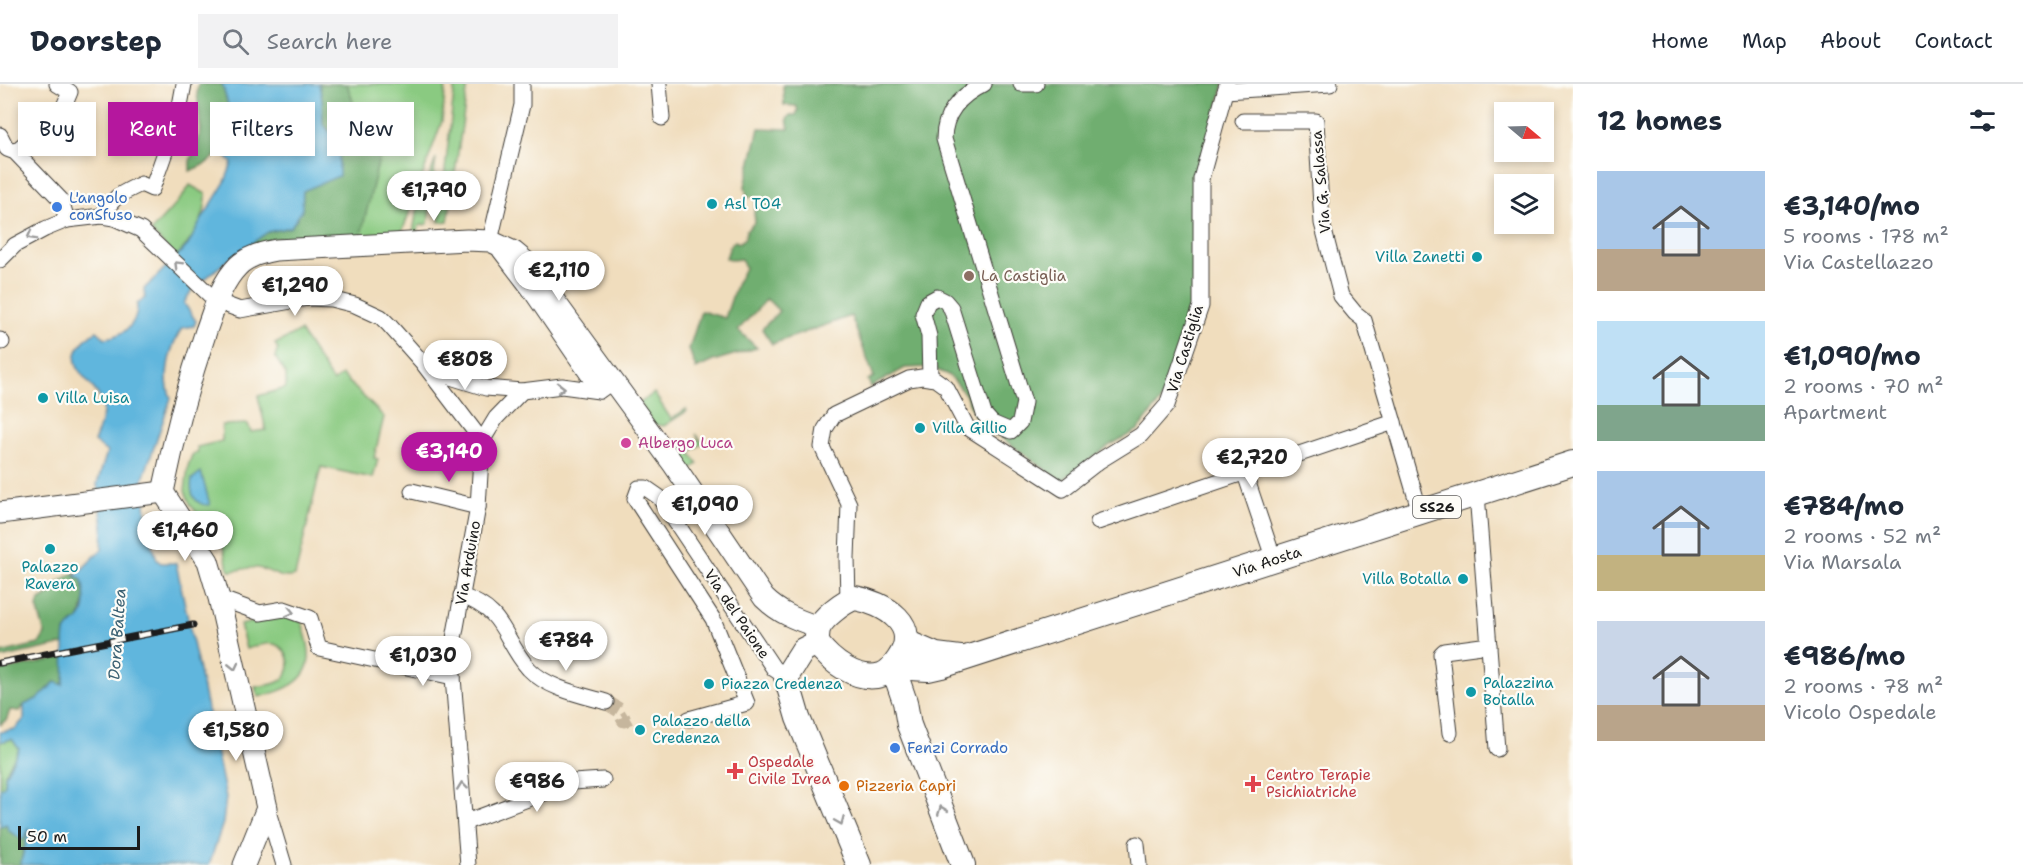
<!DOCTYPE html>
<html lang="en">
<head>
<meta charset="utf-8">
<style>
  :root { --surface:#fff; --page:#f2f2f3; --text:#1f2937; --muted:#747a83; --line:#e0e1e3; --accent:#b5179e }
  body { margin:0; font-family:"Shantell Sans",sans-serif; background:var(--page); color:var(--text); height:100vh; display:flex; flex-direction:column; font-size:22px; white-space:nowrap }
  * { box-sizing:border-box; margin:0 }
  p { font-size:20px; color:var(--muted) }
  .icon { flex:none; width:33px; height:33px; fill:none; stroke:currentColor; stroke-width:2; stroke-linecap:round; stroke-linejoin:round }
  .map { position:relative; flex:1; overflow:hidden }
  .sheet { display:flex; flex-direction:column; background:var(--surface); width:450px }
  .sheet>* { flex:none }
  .banner { position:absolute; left:18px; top:18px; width:570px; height:54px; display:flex; gap:12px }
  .needle { width:39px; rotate:109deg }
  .tools { position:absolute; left:1494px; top:18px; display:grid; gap:12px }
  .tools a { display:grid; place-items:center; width:60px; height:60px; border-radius:0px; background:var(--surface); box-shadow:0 3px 9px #0003; font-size:30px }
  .scale { position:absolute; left:18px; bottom:15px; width:122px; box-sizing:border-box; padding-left:6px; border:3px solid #1c1c1c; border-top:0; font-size:16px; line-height:21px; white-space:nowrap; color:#1c1c1c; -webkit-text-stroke:4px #fdfcf7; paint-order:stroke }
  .price { position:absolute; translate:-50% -51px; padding:0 14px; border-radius:21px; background:#fff; color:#222; font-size:20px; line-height:39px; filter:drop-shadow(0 2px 3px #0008) }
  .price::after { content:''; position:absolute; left:50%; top:36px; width:18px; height:14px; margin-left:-9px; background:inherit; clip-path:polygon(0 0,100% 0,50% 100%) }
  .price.on { background:var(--accent); color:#fff }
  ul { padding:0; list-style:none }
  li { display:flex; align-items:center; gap:18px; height:150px; padding:0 24px }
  li span { display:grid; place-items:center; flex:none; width:168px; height:120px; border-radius:0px; color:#555 }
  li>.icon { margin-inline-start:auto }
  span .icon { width:72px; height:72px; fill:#fffc; stroke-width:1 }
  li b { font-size:26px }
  h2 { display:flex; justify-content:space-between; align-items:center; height:72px; padding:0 24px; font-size:26px }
  .chip { padding:0 21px; border-radius:0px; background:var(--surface); box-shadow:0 3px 9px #0003; font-size:21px; line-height:54px }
  .chip.on { background:var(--accent); color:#fff }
  header { display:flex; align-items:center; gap:36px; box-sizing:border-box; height:84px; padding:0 30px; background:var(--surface); border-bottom:2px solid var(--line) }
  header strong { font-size:28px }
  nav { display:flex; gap:33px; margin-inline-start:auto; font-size:21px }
  .search { width:420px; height:54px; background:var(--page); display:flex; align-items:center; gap:15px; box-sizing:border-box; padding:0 21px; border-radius:0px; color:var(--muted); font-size:22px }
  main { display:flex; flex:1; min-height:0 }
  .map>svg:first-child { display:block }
</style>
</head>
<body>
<header>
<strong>Doorstep</strong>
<div class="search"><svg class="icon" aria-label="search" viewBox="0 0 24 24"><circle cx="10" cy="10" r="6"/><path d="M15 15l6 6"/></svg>Search here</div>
<nav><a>Home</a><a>Map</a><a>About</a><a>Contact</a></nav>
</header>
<main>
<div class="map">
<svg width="1573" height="781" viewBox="0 0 1573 781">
  <rect width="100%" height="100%" fill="#fdfcf7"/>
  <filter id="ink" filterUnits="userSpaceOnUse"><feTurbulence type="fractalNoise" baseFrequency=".0167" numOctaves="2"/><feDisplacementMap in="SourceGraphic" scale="12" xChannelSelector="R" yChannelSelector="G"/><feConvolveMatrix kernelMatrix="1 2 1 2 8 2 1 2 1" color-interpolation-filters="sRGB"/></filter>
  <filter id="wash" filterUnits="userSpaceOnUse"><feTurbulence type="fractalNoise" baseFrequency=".008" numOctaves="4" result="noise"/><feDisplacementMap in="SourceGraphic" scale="24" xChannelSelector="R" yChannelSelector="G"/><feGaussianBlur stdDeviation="1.35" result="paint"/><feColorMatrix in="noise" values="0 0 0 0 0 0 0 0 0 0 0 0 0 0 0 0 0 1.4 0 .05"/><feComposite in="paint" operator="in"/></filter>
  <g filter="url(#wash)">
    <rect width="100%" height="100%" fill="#f0ddbd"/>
    <g fill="#8aca81" stroke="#53734e" stroke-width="1.5">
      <polygon points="319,0 446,0 442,37 400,154 286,153 266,156 254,162 249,161 322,16"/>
      <polygon points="455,0 468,0 448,137 439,138"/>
      <polygon points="436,74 428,140 419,142 415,153 412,154 416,131"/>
      <path d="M190 101 206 110C207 133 192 158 175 173L151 147 182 113Z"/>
      <path d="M300 247 333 298 342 291 384 333 374 374 378 375 373 394 321 383 295 492C277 496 275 487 258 484 251 482 238 487 229 487L222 460H215L210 446 190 420 185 407 188 382 192 371 198 368 197 363 222 357V341L248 340 251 348 266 346 258 312 286 304V290L275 273 278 265 275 260Z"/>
      <polygon points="654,309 671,335 686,325 687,327 664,342 652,340 640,319"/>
      <path d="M696 350 703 359 690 368 698 380 688 387 677 370C677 364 680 361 685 358L689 363 699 356Z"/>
      <path d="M283 531 302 537C304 547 309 558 309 569 311 599 280 608 258 613L255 603C262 602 272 601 278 598 295 590 291 565 274 560 266 558 254 563 246 565L240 541Z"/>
      <polygon points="12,655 19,665 5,690 5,701 0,705 0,658"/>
    </g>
    <g fill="#6fae6f" stroke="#466546" stroke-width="1.5">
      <path d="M198 0H222L229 24 224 45 226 48C217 75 216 75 190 87V77L201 47 197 8Z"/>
      <path d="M319 0H347L353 18 354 37 359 43 375 49 383 58 360 155C331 154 300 151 272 155 264 157 258 163 249 161L268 148 291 143 302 126 303 107 335 54 323 41 322 16Z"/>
      <polygon points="1224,0 1198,95 1197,221 1161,317 1138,346 1110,361 1061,397 976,335 965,310 953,295 946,290 930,283 905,284 871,303 868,296 874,293 851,232 772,260 762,245 779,227 767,215 738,246 757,264 713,277 696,285 689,265 701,227 725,234 736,201 745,184 741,175 732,176 726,174 730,162 735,157 739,159 745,154 746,147 755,138 754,128 757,117 754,113 747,113 745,102 759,44 789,45 787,35 790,31 796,31 798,26 796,22 784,21 783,1"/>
      <polygon points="75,488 75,492 82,496 85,516 79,536 74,538 65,548 65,560 0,574 0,569 39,560 45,550 37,523 40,516 53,508 57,499"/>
      <polygon points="66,573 65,591 62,602 55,598 39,614 24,621 20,627 10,626 7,635 0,641 0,587"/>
      <polygon points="31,737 20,781 0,781 0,743 7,740"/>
    </g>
    <g fill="#60b6dd" stroke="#3e697c" stroke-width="1.5">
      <path d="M222 0H319L322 16 323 40 335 54 339 65V92L303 107 302 126 291 143 268 148 224 179 205 195 196 199 184 219 196 237 194 242 182 244C170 262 162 293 171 314L143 395 147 441 157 476 161 479H176L226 713 223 739 209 781H20L30 743 23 756 9 747 6 740 0 743V705L5 701V691L19 665 12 655 0 658V648L15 645 24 635V621L39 614 55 598 63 601C67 583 62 566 65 549 67 542 73 540 78 536 88 528 85 507 82 496L75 492 102 465 103 442 97 400 107 368 94 358C98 348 103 336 103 326 104 302 62 288 80 262 85 255 89 251 97 247L105 254C124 252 138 240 137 220L145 214 144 205 188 161 199 140 225 98 232 79 226 73 232 66 230 53 224 45 229 24Z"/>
      <path d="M201 388 210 421C195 422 189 409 192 395Z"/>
    </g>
  </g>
  <g filter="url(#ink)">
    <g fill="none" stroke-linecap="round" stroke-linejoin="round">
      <g stroke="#c6b69d" stroke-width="15" stroke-dasharray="15 8" stroke-linecap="butt">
        <polyline points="169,57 179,27"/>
        <polyline points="606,618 619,626 624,636 629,633"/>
      </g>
      <g stroke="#3c3934" stroke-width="17">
        <g id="street">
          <polyline points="659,0 662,34"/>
          <polyline points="1021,0 1036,0"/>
          <polyline points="1225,7 1330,0"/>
          <polyline points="179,27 184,0"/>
          <polyline points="1243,37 1316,37 1322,139 1341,212 1355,229 1364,236 1420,428"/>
          <polyline points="0,51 7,65 15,68 61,116 67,136"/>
          <polyline points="15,68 62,27 70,8 57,0"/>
          <path d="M102 132C114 112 120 110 141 100L152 105 169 57"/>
          <polyline points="490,157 522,21 522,0"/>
          <polyline points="500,167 529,205 599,307"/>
          <polyline points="0,176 15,161 45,145 67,136 102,132 114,134 141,146 216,217 240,226 308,214 331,215 355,221 381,233 389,241 422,278 482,357"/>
          <polyline points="0,256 2,258"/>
          <polyline points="427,281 444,291 486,304 522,307 562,302 599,307 612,298"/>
          <path d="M930 294 929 252 923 230 928 218 937 213 945 217 951 224 984 330 992 339 1011 347 1020 338 1024 318 944 55C944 28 961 11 984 0"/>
          <polyline points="1245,390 1274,476"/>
          <polyline points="412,407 478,423"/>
          <polyline points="1477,410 1497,665"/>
          <polyline points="1098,438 1394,338"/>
          <path d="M461 512C507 527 502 555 529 585 547 604 581 611 606 618"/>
          <polyline points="219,514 260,529 284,525 310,534 319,564 453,593"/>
          <polyline points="848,516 847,474 849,420 822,363 825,345 834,331 909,295 922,293 935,295 946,303 967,343 1063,405 1099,377 1141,351 1167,321 1201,222 1201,95 1227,0"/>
          <polyline points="689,635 747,619 713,535 635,415 639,404 646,404 659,413 774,585 786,593"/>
          <polyline points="1450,649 1441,570 1444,567 1489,561"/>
          <polyline points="267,724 284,781"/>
          <polyline points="466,738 573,698 603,696"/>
          <polyline points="1137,760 1139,781"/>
          <polyline points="468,781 453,593 453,560 478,423 482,357 496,334 522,307"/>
        </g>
      </g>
      <g stroke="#3c3934" stroke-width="23">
        <g id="secondary">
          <path d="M163 408C174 354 188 300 206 247 214 225 221 199 238 182 248 172 264 168 276 166L467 156 490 157 514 168 526 178 674 381 764 514C780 530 798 536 818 543"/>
          <polyline points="163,408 208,477 219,514 267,724 244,781"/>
          <polyline points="0,429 163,408"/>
        </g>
      </g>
      <g stroke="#3c3934" stroke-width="26">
        <g id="primary">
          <path d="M855 514C884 519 923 541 898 576 894 582 888 589 881 591 857 598 830 577 817 559 817 555 817 549 818 545 822 534 844 517 855 514Z"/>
          <polyline points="906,558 936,571 960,574"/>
          <polyline points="817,559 803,566 786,593 798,634 859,781"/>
          <polyline points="893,583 928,585 941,582 1573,379"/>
          <polyline points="893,583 905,618 909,641 963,781"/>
        </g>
      </g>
      <use href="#street" stroke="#fff" stroke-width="15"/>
      <use href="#secondary" stroke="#fff" stroke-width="21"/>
      <use href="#primary" stroke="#fff" stroke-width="24"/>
      <g stroke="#1c1c1c" stroke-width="7">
        <polyline id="rail" points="0,579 193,541"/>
      </g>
      <use href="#rail" stroke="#fdfcf7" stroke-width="4.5" stroke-dasharray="14" stroke-linecap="butt"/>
    </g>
    <defs><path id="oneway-chevron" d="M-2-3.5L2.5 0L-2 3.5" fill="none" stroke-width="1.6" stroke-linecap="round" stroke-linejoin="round" transform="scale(1.5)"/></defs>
    <g stroke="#999">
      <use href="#oneway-chevron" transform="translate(31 152) rotate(151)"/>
      <use href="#oneway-chevron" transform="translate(178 181) rotate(-135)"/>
      <use href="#oneway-chevron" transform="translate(561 304) rotate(-1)"/>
      <use href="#oneway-chevron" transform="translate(290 528) rotate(13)"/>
      <use href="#oneway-chevron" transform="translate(234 582) rotate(77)"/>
      <use href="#oneway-chevron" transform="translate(462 702) rotate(-96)"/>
      <use href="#oneway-chevron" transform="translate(942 726) rotate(-111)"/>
      <use href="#oneway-chevron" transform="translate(840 737) rotate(67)"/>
    </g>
  </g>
  <g fill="#0f9aa8" stroke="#fdfcf7" stroke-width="2">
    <circle cx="712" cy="120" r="6"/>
    <circle cx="1477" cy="173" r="6"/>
    <circle cx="43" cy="314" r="6"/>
    <circle cx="920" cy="344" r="6"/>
    <circle cx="50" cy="465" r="6"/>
    <circle cx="1463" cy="495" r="6"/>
    <circle cx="709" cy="600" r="6"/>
    <circle cx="1471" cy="608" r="6"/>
    <circle cx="640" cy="646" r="6"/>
  </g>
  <g fill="#3f7fe0" stroke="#fdfcf7" stroke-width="2">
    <circle cx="57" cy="123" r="6"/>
    <circle cx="895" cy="664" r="6"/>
  </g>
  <circle fill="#8d6e63" stroke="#fdfcf7" stroke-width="2" cx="969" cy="192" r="6"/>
  <circle fill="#d1479c" stroke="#fdfcf7" stroke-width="2" cx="626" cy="359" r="6"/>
  <g fill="#e0444e" stroke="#fdfcf7" stroke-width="2">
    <path d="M732 678h6v6h6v6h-6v6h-6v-6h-6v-6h6z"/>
    <path d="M1250 691h6v6h6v6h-6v6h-6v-6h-6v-6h6z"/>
  </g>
  <circle fill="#e8710a" stroke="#fdfcf7" stroke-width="2" cx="844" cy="702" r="6"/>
  <g text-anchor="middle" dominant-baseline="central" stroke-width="4.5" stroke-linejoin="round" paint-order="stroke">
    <rect fill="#fdfcf7" stroke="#605f5e" stroke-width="1.5" x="1413" y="412" width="48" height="22" rx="4.5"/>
    <g font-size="14" font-weight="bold" fill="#1c1c1c">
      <text x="1437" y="423">SS26</text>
    </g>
    <g font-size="15" fill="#1c1c1c" stroke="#fdfcf7">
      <text transform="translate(1321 98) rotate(-95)">Via G. Salassa</text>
      <text transform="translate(1185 265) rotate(-73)">Via Castiglia</text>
      <text transform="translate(1267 478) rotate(-18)">Via Aosta</text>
      <text transform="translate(468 479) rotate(-80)">Via Arduino</text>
      <text transform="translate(737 530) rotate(56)">Via del Paione</text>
    </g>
    <g font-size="15" fill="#366cbe" stroke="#fdfcf7" text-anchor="start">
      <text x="69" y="114">L'angolo<tspan x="69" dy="17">conSfuso</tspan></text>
      <text x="907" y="664">Fenzi Corrado</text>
    </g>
    <g font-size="15" fill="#0d838f" stroke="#fdfcf7" text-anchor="start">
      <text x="724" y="120">Asl TO4</text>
      <text x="1465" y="173" text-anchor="end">Villa Zanetti</text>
      <text x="55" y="314">Villa Luisa</text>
      <text x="932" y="344">Villa Gillio</text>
      <text x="50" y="483" text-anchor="middle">Palazzo<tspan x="50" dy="17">Ravera</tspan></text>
      <text x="1451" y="495" text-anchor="end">Villa Botalla</text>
      <text x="1483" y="599">Palazzina<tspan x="1483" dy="17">Botalla</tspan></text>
      <text x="721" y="600">Piazza Credenza</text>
      <text x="652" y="637">Palazzo della<tspan x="652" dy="17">Credenza</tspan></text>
    </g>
    <g font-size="15" fill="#785e54" stroke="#fdfcf7" text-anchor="start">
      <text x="981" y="192">La Castiglia</text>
    </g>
    <g font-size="15" fill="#b23c85" stroke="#fdfcf7" text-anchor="start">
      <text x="638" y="359">Albergo Luca</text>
    </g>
    <g font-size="15" fill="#be3a42" stroke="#fdfcf7" text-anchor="start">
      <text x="748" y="678">Ospedale<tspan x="748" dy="17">Civile Ivrea</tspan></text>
      <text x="1266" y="691">Centro Terapie<tspan x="1266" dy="17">Psichiatriche</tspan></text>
    </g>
    <g font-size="15" fill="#c56008" stroke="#fdfcf7" text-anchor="start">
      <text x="856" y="702">Pizzeria Capri</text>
    </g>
    <g font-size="16" font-style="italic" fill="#3b6173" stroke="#fdfcf7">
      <text transform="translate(117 550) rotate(-86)">Dora Baltea</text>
    </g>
  </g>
</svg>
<div class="tools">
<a><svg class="needle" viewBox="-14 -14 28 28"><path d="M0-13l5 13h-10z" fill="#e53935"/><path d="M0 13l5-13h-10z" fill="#747a83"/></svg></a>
<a><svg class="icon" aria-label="layers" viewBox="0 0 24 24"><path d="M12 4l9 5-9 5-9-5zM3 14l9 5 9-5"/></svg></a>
</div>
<div class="scale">50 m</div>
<b class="price" style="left:434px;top:138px">€1,790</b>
<b class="price" style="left:559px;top:218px">€2,110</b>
<b class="price" style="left:295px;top:233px">€1,290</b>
<b class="price" style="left:465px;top:307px">€808</b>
<b class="price on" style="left:449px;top:399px">€3,140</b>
<b class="price" style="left:1252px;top:405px">€2,720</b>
<b class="price" style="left:705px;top:452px">€1,090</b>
<b class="price" style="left:185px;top:478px">€1,460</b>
<b class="price" style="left:566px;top:588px">€784</b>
<b class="price" style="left:423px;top:603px">€1,030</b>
<b class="price" style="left:236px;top:678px">€1,580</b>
<b class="price" style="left:537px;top:729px">€986</b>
<div class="banner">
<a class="chip">Buy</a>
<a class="chip on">Rent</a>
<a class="chip">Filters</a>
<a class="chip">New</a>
</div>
</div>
<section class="sheet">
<h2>12 homes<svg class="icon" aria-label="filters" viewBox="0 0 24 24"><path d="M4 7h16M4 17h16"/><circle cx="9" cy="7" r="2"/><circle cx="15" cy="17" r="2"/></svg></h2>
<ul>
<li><span style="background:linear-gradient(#a9c7e8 65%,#b9a48a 0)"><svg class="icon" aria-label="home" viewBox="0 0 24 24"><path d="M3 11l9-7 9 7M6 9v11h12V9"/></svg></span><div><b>€3,140/mo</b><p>5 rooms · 178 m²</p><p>Via Castellazzo</p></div></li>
<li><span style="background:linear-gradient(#bfe0f5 70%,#7fa58c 0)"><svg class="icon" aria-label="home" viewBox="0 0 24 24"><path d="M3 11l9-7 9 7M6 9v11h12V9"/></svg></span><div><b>€1,090/mo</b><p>2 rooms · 70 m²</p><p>Apartment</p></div></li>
<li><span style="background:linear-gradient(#a9c7e8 70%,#c2b280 0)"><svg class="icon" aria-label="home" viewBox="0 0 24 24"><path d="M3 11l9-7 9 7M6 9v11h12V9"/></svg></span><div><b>€784/mo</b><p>2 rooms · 52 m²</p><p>Via Marsala</p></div></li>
<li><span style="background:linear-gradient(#c9d6e8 70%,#b9a48a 0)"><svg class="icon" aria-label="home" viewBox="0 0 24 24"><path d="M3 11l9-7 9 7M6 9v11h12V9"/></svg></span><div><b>€986/mo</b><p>2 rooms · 78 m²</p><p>Vicolo Ospedale</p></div></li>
</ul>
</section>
</main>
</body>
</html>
